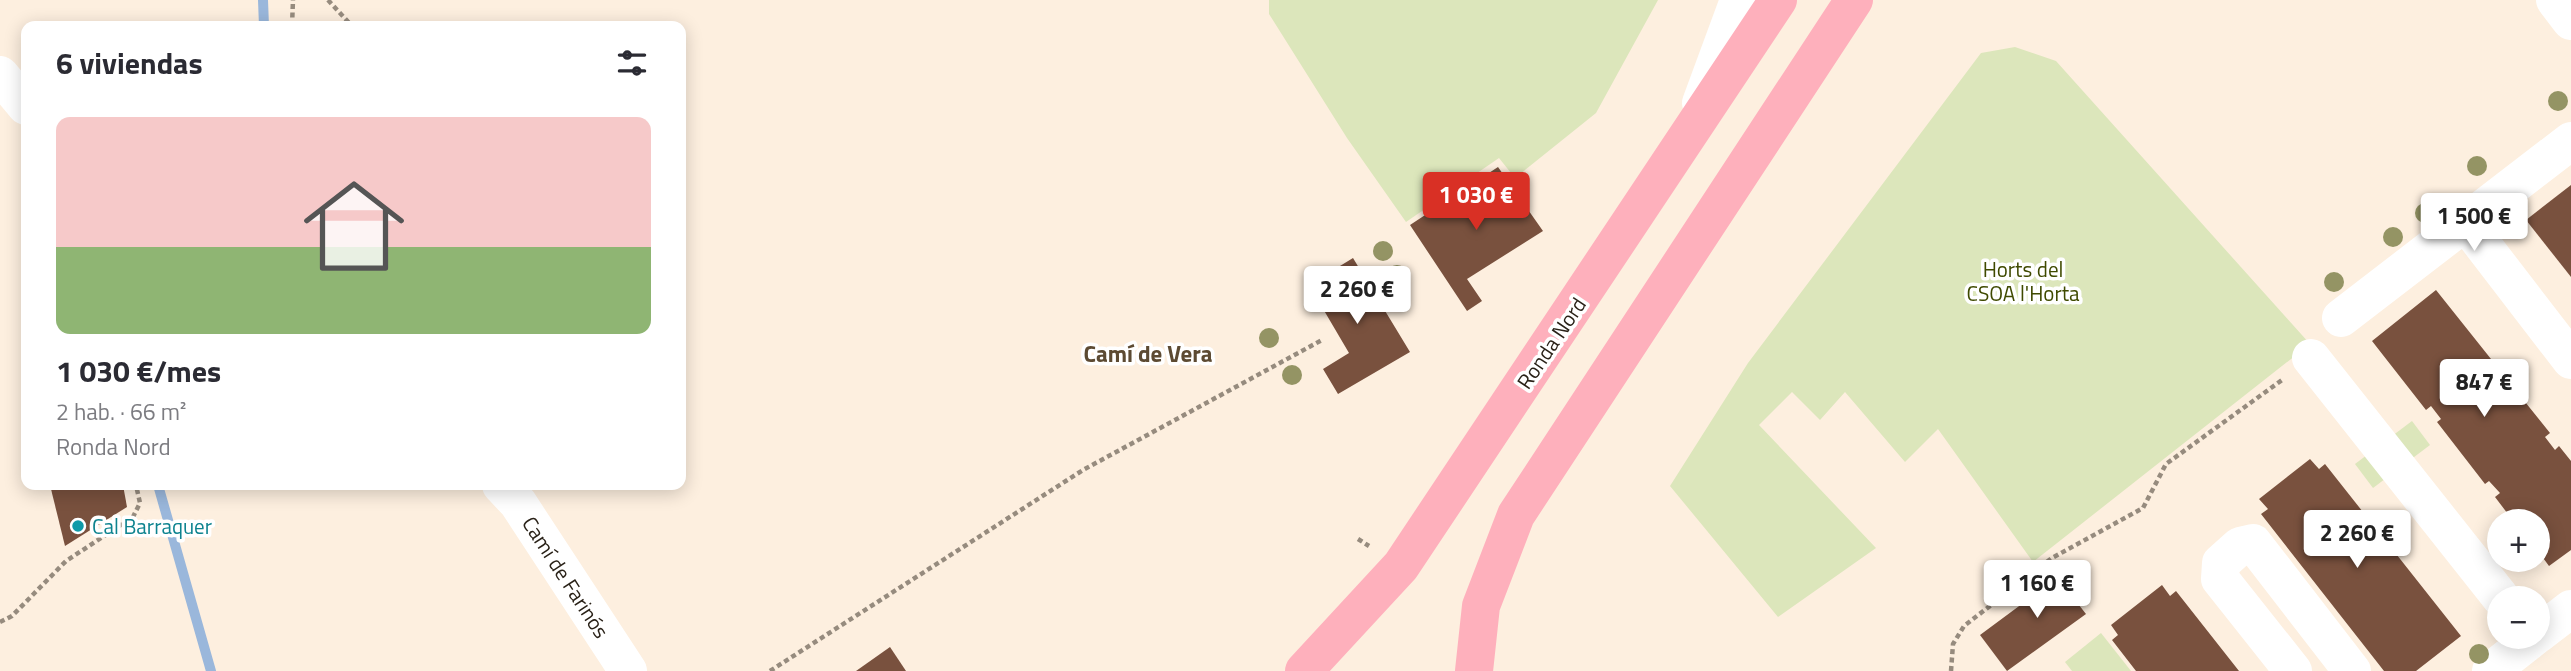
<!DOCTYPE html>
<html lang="es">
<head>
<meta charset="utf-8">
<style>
  :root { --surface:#fff; --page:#f2f2f3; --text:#2b2b33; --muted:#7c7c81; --accent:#d93025 }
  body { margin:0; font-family:"Titillium Web",sans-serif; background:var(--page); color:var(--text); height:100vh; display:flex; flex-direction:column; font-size:26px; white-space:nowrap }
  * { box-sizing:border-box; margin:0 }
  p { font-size:23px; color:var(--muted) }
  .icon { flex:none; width:38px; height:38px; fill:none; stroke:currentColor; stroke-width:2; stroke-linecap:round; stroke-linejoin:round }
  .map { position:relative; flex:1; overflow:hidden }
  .drawer { position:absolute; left:21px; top:21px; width:665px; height:469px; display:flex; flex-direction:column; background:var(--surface); border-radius:14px; box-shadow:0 4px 18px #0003 }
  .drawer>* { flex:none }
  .buttons { position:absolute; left:2487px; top:509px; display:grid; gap:14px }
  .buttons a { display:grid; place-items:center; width:63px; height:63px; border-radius:50%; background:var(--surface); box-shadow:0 4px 18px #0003; font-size:35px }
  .price { position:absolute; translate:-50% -60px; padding:0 16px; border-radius:7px; background:#fff; color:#222; font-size:23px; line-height:46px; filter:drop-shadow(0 2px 4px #0008) }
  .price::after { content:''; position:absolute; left:50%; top:42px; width:21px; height:16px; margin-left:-10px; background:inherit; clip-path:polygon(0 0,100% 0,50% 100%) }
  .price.on { background:var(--accent); color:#fff }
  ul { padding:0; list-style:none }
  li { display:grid; align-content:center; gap:14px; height:371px; padding:0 35px }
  li span { display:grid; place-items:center; height:217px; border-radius:14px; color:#555 }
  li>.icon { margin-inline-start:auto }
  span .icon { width:126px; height:126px; fill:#fffc; stroke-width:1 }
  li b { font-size:30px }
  h2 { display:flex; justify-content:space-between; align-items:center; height:84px; padding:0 35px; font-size:30px }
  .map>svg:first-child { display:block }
</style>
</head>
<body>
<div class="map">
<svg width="2571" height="671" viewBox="0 0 2571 671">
  <rect width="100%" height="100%" fill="#fdefdf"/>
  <g fill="#dce6bb">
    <polygon points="1269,0 1658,0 1596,113 1515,178 1499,158 1406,222 1347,138 1269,14"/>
    <polygon points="2015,47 2056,61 2310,344 2033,562 1938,429 1905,462 1845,392 1820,420 1792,392 1759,425 1876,548 1778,617 1670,486 1748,363 1981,53"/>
    <polygon points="2412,421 2430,445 2373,488 2355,464"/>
    <polygon points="2101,633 2131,671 2072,671 2065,662"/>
  </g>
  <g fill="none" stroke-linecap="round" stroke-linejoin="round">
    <g stroke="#9ab7db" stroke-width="10">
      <polyline points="263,0 264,26"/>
      <polyline points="158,485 211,671"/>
    </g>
  </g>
  <g fill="#79513e">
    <polygon points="1498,167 1543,231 1467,279 1482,301 1467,311 1410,225"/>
    <polygon points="2571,185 2571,277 2526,220"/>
    <polygon points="1353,258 1410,352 1338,394 1323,369 1349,353 1309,285"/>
    <polygon points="2436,290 2491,359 2486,363 2496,376 2501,372 2550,433 2545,437 2555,450 2559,446 2571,461 2571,550 2549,566 2538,551 2538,522 2514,522 2495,497 2500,493 2489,481 2485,484 2437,422 2441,419 2431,406 2426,410 2372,341"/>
    <polygon points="2310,459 2319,469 2325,464 2461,636 2416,671 2384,671 2261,514 2268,509 2259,499"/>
    <polygon points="50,485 123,485 127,507 65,546"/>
    <polygon points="2073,566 2090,589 2075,600 2086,614 2007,671 1980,635"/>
    <polygon points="2162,585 2170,596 2176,591 2239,671 2136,671 2112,640 2118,635 2111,625"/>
    <polygon points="890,647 906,671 856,671"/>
  </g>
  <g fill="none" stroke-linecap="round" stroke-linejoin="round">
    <g stroke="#968b7e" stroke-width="4.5" stroke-dasharray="5 3.5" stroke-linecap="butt">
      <polyline points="328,0 352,26"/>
      <polyline points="292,26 293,0"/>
      <polyline points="1358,539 1369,546"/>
      <polyline points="0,622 12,616 66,561 133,517 140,503 136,485"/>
      <polyline points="770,671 1083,470 1322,340"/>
      <polyline points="1951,671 1953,644 1964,626 2052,558 2143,508 2166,464 2282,380"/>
    </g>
    <g stroke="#fff" stroke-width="38">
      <polyline points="2555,0 2571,21"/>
      <polyline points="0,75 26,106"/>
      <polyline points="1701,103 1739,0"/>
      <polyline points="2465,222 2571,360"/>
      <polyline points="2341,318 2571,141"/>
      <polyline points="2311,358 2501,598"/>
      <polyline points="501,485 518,503 628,671"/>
      <polyline points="2538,634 2571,609"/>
      <polyline points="2293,671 2220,579 2221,563 2240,546 2253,543 2352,671"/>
      <polyline points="2491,671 2534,637"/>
    </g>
    <g stroke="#feb0bc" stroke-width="38">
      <polyline points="1304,671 1401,566 1778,0"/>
      <polyline points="1474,671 1481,606 1516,515 1854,0"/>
    </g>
  </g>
  <g fill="#949464">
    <circle cx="2558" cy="101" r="10"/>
    <circle cx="2477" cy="166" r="10"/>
    <circle cx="2425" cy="213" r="10"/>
    <circle cx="2393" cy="237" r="10"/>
    <circle cx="1383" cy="251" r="10"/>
    <circle cx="1397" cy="275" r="10"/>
    <circle cx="2334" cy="282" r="10"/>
    <circle cx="1269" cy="338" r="10"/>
    <circle cx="1292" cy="375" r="10"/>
    <circle cx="2479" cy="654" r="10"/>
  </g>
  <circle fill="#0f9aa8" stroke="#fff" stroke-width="2.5" cx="78" cy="526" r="7"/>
  <g text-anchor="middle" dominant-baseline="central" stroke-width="7" stroke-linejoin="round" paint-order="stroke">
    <g font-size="21" fill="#3f4a00" stroke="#fff">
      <text x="2023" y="269">Horts del<tspan x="2023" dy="24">CSOA l'Horta</tspan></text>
    </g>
    <g font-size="21" fill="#2a2218" stroke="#fff">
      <text transform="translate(1551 343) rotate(-56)">Ronda Nord</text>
      <text transform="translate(566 577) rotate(57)">Camí de Farinós</text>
    </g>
    <g font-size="21" fill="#0d838f" stroke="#fff" text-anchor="start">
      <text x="92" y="526">Cal Barraquer</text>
    </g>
    <g font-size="23" font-weight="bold" fill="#5c4a32" stroke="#fff">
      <text x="1148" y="353">Camí de Vera</text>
    </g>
  </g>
</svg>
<div class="buttons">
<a>+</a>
<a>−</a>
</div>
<b class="price on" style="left:1476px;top:232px">1 030 €</b>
<b class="price" style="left:2474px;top:253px">1 500 €</b>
<b class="price" style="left:1357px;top:326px">2 260 €</b>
<b class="price" style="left:2484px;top:419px">847 €</b>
<b class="price" style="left:2357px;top:570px">2 260 €</b>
<b class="price" style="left:2037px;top:620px">1 160 €</b>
<section class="drawer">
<h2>6 viviendas<svg class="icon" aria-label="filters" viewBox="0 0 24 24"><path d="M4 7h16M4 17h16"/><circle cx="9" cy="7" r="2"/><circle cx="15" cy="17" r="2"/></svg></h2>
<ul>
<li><span style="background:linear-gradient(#f6c9c9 60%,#8fb573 0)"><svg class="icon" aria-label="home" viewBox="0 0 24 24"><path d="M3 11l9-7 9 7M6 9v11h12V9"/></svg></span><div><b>1 030 €/mes</b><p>2 hab. · 66 m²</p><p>Ronda Nord</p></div></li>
</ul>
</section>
</div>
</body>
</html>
